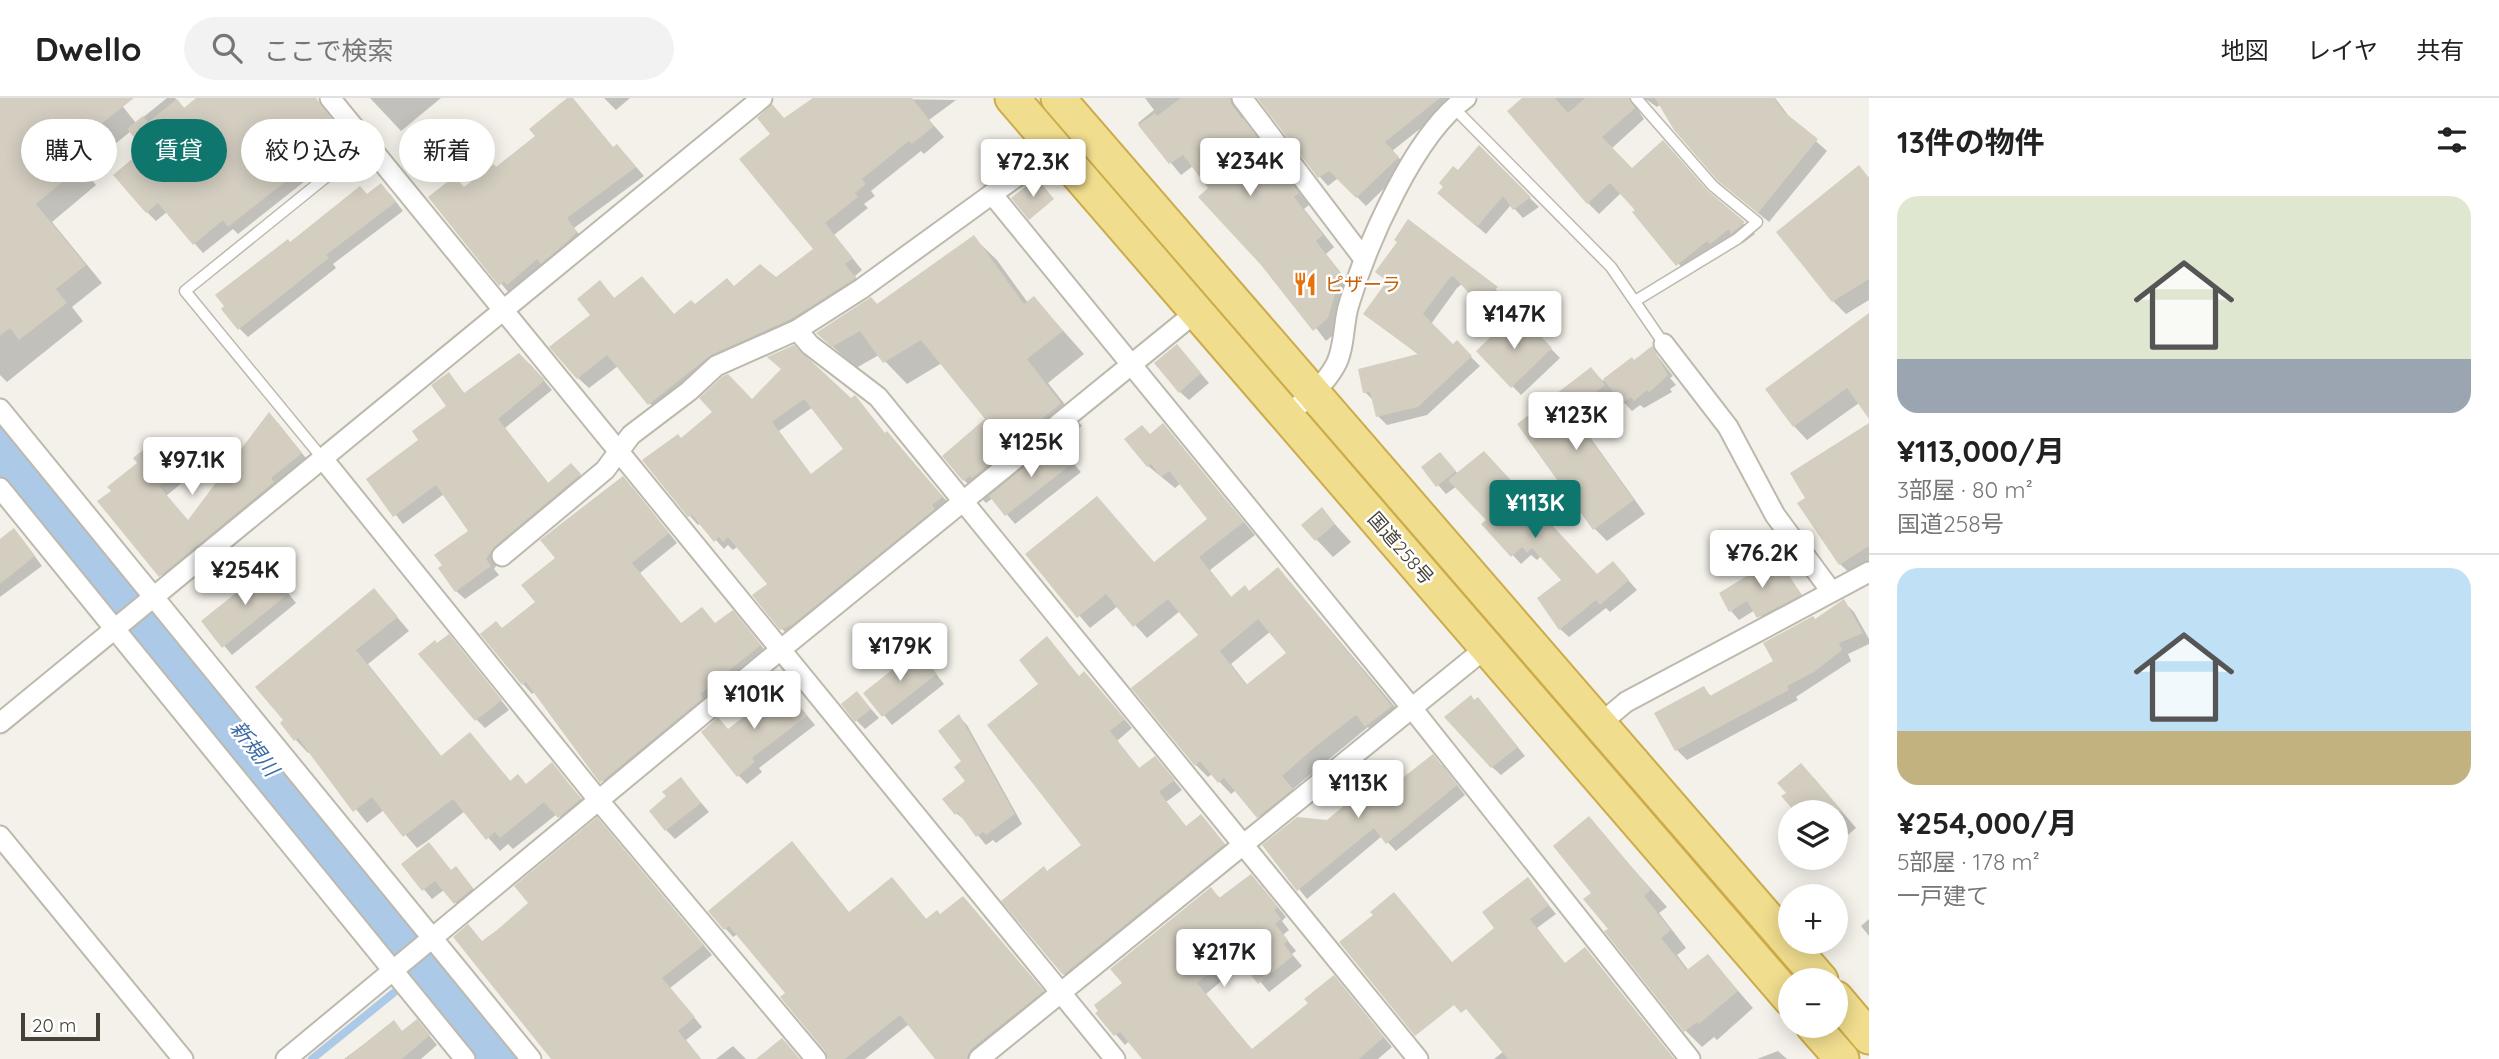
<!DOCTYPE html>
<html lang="ja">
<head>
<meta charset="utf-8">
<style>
  :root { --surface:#fff; --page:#f2f2f2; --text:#222; --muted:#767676; --line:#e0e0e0; --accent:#0f766e }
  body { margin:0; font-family:Quicksand,"Noto Sans JP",sans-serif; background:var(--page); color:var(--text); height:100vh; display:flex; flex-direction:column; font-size:26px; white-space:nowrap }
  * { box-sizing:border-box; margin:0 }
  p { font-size:23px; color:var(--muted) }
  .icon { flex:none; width:38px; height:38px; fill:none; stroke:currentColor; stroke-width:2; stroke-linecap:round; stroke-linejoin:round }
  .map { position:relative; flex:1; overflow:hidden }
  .side { display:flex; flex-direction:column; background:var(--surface); width:630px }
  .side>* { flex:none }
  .guide { position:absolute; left:21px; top:21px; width:665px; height:63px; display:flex; gap:14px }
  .controls { position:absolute; left:1778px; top:702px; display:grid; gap:14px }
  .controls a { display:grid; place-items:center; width:70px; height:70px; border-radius:50%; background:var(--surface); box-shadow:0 4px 18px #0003; font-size:35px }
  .scale { position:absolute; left:21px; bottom:18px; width:79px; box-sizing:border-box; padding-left:7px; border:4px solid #464238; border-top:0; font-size:19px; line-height:24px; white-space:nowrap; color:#464238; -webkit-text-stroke:5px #fff; paint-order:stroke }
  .price { position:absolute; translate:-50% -60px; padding:0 16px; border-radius:7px; background:#fff; color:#222; font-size:23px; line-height:46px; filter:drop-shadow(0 2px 4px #0008) }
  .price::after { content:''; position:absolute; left:50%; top:42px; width:21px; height:16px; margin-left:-10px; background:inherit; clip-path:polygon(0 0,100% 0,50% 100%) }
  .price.current { background:var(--accent); color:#fff }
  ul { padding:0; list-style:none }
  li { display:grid; align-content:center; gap:14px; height:371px; padding:0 28px }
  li+li { border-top:2px solid var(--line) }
  li span { display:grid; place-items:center; height:217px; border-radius:21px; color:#555 }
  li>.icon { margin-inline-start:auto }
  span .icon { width:126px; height:126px; fill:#fffc; stroke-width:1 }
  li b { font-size:30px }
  h2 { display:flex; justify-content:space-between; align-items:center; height:84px; padding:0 28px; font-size:30px }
  .pill { padding:0 24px; border-radius:32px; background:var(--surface); box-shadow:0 4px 18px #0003; font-size:24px; line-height:63px }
  .pill.current { background:var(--accent); color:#fff }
  header { display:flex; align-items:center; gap:42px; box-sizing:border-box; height:98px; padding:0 35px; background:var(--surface); border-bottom:2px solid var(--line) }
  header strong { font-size:33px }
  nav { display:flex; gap:38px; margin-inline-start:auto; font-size:24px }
  .search { width:490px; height:63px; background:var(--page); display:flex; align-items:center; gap:18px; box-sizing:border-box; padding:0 24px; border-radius:38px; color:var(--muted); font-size:26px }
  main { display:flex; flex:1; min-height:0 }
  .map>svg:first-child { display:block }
</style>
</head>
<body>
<header>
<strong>Dwello</strong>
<div class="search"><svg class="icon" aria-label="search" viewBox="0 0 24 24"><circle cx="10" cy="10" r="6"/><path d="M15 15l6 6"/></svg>ここで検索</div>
<nav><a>地図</a><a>レイヤ</a><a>共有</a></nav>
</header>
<main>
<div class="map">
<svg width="1869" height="961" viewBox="0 0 1869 961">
  <rect width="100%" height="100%" fill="#f3f1e9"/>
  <g fill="#0003" fill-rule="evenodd">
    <polygon points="4,0 116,0 136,25 167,0 175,0 185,11 199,0 300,0 332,22 352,46 238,136 233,131 203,155 167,114 156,123 147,114 146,51 131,33 109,51 56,39 96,87 52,124 102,185 72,209 83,223 7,284 0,277 0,3"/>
    <polygon points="370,0 441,0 401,33"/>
    <polygon points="571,0 614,51 626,57 644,78 574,130 585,143 509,195 431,100 465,91 496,71 537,38"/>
    <polygon points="604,0 630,0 616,12"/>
    <polygon points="813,0 956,2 929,22 944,39 924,56 921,53 871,93 875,98 864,106 868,110 834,137 862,172 855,178 863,192 721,267 659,316 618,268 589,290 578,280 600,184 615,201 675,218 735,190 776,181 815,151 773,36"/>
    <polygon points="1145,0 1232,0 1241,9 1243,21 1309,107 1304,111 1334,149 1326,156 1352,189 1339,232 1326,243 1193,68 1181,77 1138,25 1154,12"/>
    <polygon points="1260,0 1467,0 1458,1 1392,53 1407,68 1366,108 1338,80 1328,88 1320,79"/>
    <polygon points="1524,0 1775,0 1791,21 1827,53 1769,124 1731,93 1661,6 1657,9 1647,2 1638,12 1644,21 1611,51 1632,72 1712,99 1755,136 1743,145 1739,141 1719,153 1688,177 1621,95 1599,116 1588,105 1509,13"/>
    <polygon points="1479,50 1539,109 1523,120 1511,107 1486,136 1448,104 1458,74"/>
    <polygon points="1859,69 1869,80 1869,202 1846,216 1833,203"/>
    <polygon points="390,96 403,113 333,166 336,170 248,239 239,230 290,146 368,98"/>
    <polygon points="1409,123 1505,199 1488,214 1462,186 1457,190 1431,226 1453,249 1457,245 1480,268 1427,317 1387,327 1378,318 1374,303 1365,294 1419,257 1365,216 1388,184"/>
    <polygon points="974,140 997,162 1028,205 1034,200 1084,256 1048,285 1082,328 1058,348 1081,374 1015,426 993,400 986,405 964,382 987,321 942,265 907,286 879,257 856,270 818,235 878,208"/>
    <polygon points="1869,217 1869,318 1859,305 1807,342 1794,328"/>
    <polygon points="1523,222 1560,260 1521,297 1478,253 1511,233"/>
    <polygon points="1652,251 1673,278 1670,280 1676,287 1670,291 1672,294 1644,310 1640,307 1632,313 1619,299 1582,328 1645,416 1607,443 1594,430 1520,327 1591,271 1603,283 1632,261 1634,264"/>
    <polygon points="1185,257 1209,285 1189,302 1180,294"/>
    <polygon points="530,266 552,292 505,330 549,386 579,376 588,386 503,457 494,471 499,477 465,501 456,493 471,434 444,396 403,426 368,381 421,342 448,309 449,277 465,296"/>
    <path d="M783 272 895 344 951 408 791 540 782 531 769 486 738 448 733 452 728 447 724 451 701 425 698 427 690 418 682 342 752 303ZM813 309 846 352 812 378 779 333Z"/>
    <polygon points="278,325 309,364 169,486 100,404 161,356 183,384 166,398 189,424"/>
    <path d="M1163 327 1255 437 1210 472 1232 500 1290 484 1401 616 1379 640 1368 629 1293 691 1304 704 1270 731 1236 692 1231 696 1212 676 1208 679 1196 667 1200 537 1180 513 1147 540 1118 508 1090 530 1028 457 1155 465 1210 421 1181 385 1175 390 1148 368 1150 338ZM1271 533 1289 555 1248 588 1231 566Z"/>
    <polygon points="1869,327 1869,470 1854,479 1840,466 1807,400"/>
    <polygon points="1448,365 1458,376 1597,478 1621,474 1637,492 1610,514 1606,510 1569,539 1560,531 1563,482 1541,458 1537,462 1531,457 1521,466 1484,426 1488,422 1457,388 1446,396 1423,370"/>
    <polygon points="632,389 677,445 640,475 682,527 702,511 716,527 742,524 769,557 611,693 535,594 532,596 523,586 503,532 537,504 558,460"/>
    <polygon points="1322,412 1351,444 1333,459 1316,441"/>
    <polygon points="22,441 42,468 0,499 0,443"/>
    <polygon points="1778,462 1808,506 1768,527 1755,512 1739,522 1731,513"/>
    <polygon points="274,478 296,505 232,557 204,524"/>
    <polygon points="374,492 409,533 368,566 442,659 470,636 511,684 527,688 552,667 593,714 572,732 557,716 513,751 508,746 500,753 465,713 426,744 452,774 464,779 480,800 464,814 444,792 432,801 403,766 428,746 426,744 417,750 384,712 367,725 310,653 308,655 296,642 282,625"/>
    <polygon points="1844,504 1854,514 1869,541 1869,546 1848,556 1851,563 1796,599 1798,602 1687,662 1677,652 1656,616 1703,590 1712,599 1775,563 1816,522"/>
    <polygon points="457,547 509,612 485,630 476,621"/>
    <polygon points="926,563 944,586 892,627 866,595"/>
    <polygon points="1080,579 1093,584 1132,630 1117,643 1140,671 1163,669 1182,692 1166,704 1187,730 1201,718 1232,755 1072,885 1064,876 1048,774 1083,747"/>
    <polygon points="857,595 879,620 865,631 857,623"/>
    <polygon points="792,599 815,627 759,670 762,674 747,686 739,678 729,632"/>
    <polygon points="1475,604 1486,610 1525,658 1501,677 1492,669"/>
    <polygon points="959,619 967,627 1022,726 996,745 993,742 986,747 966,723 956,715 967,683"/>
    <polygon points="1442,667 1465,697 1396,753 1382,738 1307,801 1264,748 1327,724"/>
    <polygon points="1814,680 1856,730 1836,747 1836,714 1797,714"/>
    <polygon points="681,681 709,714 675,741 666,732"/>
    <polygon points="1589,721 1667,809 1659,815 1686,850 1677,857 1689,873 1708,858 1753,910 1717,942 1714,939 1702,949 1686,933 1610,831 1593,795"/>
    <polygon points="1790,727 1790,745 1781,735"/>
    <polygon points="605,730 712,857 670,890 702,929 686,942 701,961 556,961 483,844 531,806"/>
    <polygon points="1803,760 1822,760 1812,768"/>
    <polygon points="892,781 927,822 971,808 1051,902 979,961 938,961 909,926 865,961 828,961 827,952 788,895 738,836 733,839 710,813 850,815"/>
    <polygon points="1528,782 1556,816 1537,830 1566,867 1585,851 1674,961 1494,961 1504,953 1497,831"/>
    <polygon points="1260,787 1286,819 1282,823 1289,832 1283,837 1296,853 1292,856 1302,868 1269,894 1244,864 1206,896 1253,953 1343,889 1392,949 1378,961 1144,961 1129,943 1125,947 1098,916 1211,791 1221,801"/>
    <polygon points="1869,821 1869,838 1861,828"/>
    <polygon points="393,925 403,934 425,932 437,947 421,961 344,961"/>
    <polygon points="733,948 746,961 716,961"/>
    <polygon points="1778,953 1787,961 1757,961"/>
  </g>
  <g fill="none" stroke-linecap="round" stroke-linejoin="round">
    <polyline stroke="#adc9e8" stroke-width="8" points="312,961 423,871"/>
    <polyline stroke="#adc9e8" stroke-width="47" points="0,350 69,434 119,482 276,675 307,729 497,961"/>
  </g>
  <g fill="#d3cec0" fill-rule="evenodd">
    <polygon points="0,0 134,0 91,34 42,23 81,68 36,106 86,167 56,191 67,205 19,242 10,230 0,238"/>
    <polygon points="196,0 316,0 344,37 228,129 223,122 193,147 158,105 146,115 113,77 144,51 127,31 143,18 148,24 177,1 184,10"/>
    <polygon points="567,0 573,0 613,49 617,46 636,69 567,120 577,134 568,143 541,166 537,161 507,187 504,183 499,188 428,99 455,78 464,89 494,66 496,69 535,38 529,31"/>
    <polygon points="813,0 912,0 934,28 912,46 909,43 862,81 866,86 855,95 858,99 825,125 853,160 845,166 856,180 791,221 711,257 648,307 607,257 577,281 549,249 590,217 577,201 600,182 614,200 642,178 674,216 691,202 695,206 727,180 734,188 760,166 776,179 813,151 739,61 770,36 757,20 772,6 784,20"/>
    <polygon points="1181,0 1230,0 1232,7 1299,95 1294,99 1323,137 1316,143 1341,176 1328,220 1313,233 1261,167 1198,99 1208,90 1183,57 1169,66 1138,27 1155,15 1157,18"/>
    <polygon points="1257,0 1440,0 1385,44 1399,59 1356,100 1329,73 1318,80"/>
    <polygon points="1522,0 1555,0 1568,15 1585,0 1629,0 1635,10 1602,39 1632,70 1663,42 1708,93 1745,124 1731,136 1729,131 1710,146 1707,143 1676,168 1632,114 1635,112 1610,85 1587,106 1507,13"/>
    <polygon points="1655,0 1774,0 1784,14 1818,41 1758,115 1718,83 1674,32"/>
    <polygon points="1479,47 1531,99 1513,112 1503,98 1477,129 1437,95 1443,89 1439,85 1453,68 1458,72"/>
    <polygon points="1859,67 1869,80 1869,181 1832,204 1776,134"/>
    <polygon points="1037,80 1054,101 1029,122 1011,100"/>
    <polygon points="381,85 396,104 326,157 329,160 238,232 221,211 224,208 215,197 288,141 290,144 360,88 367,96"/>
    <polygon points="1408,121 1498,189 1479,206 1453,178 1448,182 1423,216 1453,246 1457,242 1472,258 1418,309 1376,319 1370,294 1363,295 1358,271 1418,256 1363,216 1387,183 1375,174 1397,144 1394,142"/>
    <polygon points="974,137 1024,206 1034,198 1063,233 1027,261 1061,305 972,380 970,378 963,383 942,358 985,321 921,242 883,265 860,233 832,249 816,235 871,199 877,206"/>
    <polygon points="1869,215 1869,321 1847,290 1793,329 1765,291"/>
    <polygon points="1523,219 1552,250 1511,290 1476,253 1505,225 1511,231"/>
    <polygon points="1177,246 1201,275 1179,295 1154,265"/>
    <path d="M794 247 851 300 855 297 885 335 887 333 943 399 932 407 935 411 792 527 780 532 752 497 767 486 728 439 723 444 719 439 714 444 692 417 688 419 642 362 678 336 681 340 712 314 699 300 723 278 728 276 752 301 781 271 767 259ZM804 301 843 351 811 376 772 324Z"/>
    <polygon points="1652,248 1668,277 1649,295 1647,292 1634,303 1631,299 1622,306 1603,281 1632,259 1634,262"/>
    <polygon points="519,255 545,282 498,321 548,385 571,365 581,376 494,449 486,461 491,468 455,494 438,470 442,467 434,457 468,433 436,387 393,419 366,381 418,342 412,333 446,308 431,287 449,274 464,295"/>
    <polygon points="1591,269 1605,287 1571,314 1634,402 1593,432 1517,326"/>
    <polygon points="269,314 302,355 271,380 274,384 159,479 97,403 111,393 107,389 137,365 133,360 152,345 176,374 159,388 188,422"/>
    <path d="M1163 325 1244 424 1199 459 1231 499 1245 487 1249 493 1278 469 1392 608 1365 629 1356 617 1316 648 1282 678 1293 691 1257 720 1224 680 1218 685 1200 663 1195 668 1131 590 1198 537 1168 501 1133 529 1106 496 1077 520 1025 456 1097 398 1154 464 1207 421 1169 373 1161 379 1151 366 1147 369 1124 341 1142 327 1150 336ZM1258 521 1286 555 1246 587 1220 553Z"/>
    <polygon points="1869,325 1869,448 1839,467 1797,405 1805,400 1790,375"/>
    <polygon points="1056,343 1073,365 1005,418 989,398"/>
    <polygon points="1484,353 1597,476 1613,463 1629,482 1600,507 1596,502 1559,532 1537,500 1561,482 1532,450 1527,455 1522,449 1511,459 1481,426 1486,422 1448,382"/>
    <polygon points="1440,354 1456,373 1436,389 1421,369"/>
    <polygon points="623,378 669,435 632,465 681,525 702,509 715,525 733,512 761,547 700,596 703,600 600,685 526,584 522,587 480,536 496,523 502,530 535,504 521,487 555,460 540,442"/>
    <polygon points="1322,409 1335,426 1315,443 1301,427"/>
    <polygon points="14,430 35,458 0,486 0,441"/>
    <polygon points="1778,459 1801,497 1757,520 1747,503 1729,514 1719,495"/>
    <polygon points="266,467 289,495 222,550 201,523 252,482 250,480"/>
    <polygon points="374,490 398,519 356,552 441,658 470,634 510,683 518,676 526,686 552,664 581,701 558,720 544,704 500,740 495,734 486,742 453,701 403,739 372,699 353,714 298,640 294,643 280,625 283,622 255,589"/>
    <polygon points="1844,501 1863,535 1839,545 1842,552 1814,574 1787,588 1789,592 1675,653 1654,615 1704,588 1710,598 1773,563 1763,545 1813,518 1815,521"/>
    <polygon points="449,536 502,602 475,623 418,556 435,542 437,545"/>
    <polygon points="1047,538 1079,578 1084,573 1125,621 1110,633 1139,670 1155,658 1175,682 1159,694 1186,728 1201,716 1225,746 1063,877 1001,803 1044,768 1047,773 1081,747 987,627 1038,586 1019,562"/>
    <polygon points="917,552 937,576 882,619 863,595"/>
    <polygon points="784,588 807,618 752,660 755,664 737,679 701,634 718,619 728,631"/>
    <polygon points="857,593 871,611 855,624 841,606"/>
    <polygon points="1471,597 1474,602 1478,599 1518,649 1491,670 1444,619"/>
    <polygon points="959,616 1015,716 986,737 983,734 976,739 958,714 955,717 942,701 965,683 954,669 961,663 938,633"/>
    <polygon points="1433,656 1457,687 1386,746 1374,730 1297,793 1262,747 1297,719 1327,722 1358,696 1347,682 1365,667 1386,693"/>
    <polygon points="1801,665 1843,714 1795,714 1781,698 1786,695 1777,685"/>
    <polygon points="681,679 701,705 665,733 649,713 666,698 662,694"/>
    <polygon points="1589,718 1651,792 1644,798 1671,832 1661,840 1687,872 1708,856 1738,893 1699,926 1697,924 1684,934 1604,833 1608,831 1583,801 1591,795 1553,748"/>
    <polygon points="597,719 704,847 662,880 695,919 678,933 701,961 551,961 453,839 468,826 482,843 497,832 528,805 514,788"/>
    <polygon points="792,743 849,814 892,779 926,821 937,812 940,816 963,798 1044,893 971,951 967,961 935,961 900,917 845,961 828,961 825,953 780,899 785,895 729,828 724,832 708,813"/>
    <polygon points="429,744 451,772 456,768 473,790 454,806 435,783 422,793 401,766"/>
    <polygon points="1251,776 1278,809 1274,812 1281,821 1275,826 1288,842 1284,846 1293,858 1258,886 1234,855 1197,885 1238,935 1252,951 1308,905 1304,901 1334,877 1384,939 1359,961 1142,961 1120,934 1114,938 1095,915 1098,913 1094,907 1122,885 1110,871 1211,789 1219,800"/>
    <polygon points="1528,779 1549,807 1530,821 1565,865 1585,849 1674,961 1508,961 1466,911 1461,915 1454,907 1415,938 1339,844 1373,817 1370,814 1394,794 1452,864 1494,830 1482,814"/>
    <polygon points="417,921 430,937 402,961 345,961 394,922 402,933"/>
    <polygon points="782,940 800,961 756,961"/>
  </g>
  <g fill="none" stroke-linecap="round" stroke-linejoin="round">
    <g stroke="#bdb9ad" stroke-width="13">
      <g id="service">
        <polyline points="1454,10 1611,169 1664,246"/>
        <polyline points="1635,203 1737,141 1757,124 1713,88 1636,0"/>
        <polyline points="323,361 185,193 367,46"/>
      </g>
    </g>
    <g stroke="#bdb9ad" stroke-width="23">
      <g id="minor">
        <polyline points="330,0 1115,961"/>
        <polyline points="1242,0 1364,161"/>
        <polyline points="1057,50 992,96 1411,609 1690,961"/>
        <polyline points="797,232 810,247 878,299 1418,961"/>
        <polyline points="1664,246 1728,329 1775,417 1831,493"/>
        <polyline points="0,311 531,961"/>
        <path d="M1287 317C1304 303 1324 288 1335 268 1345 251 1343 224 1349 206 1367 146 1415 35 1466 0"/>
        <polyline points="323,361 600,704 816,961"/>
        <polyline points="0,390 465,961"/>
        <polyline points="502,458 605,372 631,337 689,293 716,268 797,232 861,191 992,96"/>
        <polyline points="0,625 762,0"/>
        <polyline points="1601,625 1626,604 1869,474"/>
        <polyline points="0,738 183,961"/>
        <polyline points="286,961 779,553 1196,214"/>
        <polyline points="979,961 1487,549"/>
      </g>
    </g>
    <g stroke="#ccab4a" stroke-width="37">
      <g id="trunk">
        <polyline points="1012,0 1790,901"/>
        <polyline points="1058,0 1821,882"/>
        <polyline points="1836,900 1869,939"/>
        <polyline points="1813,928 1842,961"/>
      </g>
    </g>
    <use href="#service" stroke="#fff" stroke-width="10"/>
    <use href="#minor" stroke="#fff" stroke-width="19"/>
    <use href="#trunk" stroke="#f0dd8e" stroke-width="33"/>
  </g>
  <defs>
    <g id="restaurant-bare" transform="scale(1.89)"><path d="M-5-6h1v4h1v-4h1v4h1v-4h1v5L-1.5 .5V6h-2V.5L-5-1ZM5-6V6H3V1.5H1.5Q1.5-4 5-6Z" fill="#e8710a" stroke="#fff" stroke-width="2.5" paint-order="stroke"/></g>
  </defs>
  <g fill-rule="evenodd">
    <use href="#restaurant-bare" x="1305" y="186"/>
  </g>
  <g text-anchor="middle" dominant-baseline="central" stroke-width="5" stroke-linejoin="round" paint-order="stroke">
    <g font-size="19" fill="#c56008" stroke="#fff" text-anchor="start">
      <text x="1325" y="186">ピザーラ</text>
    </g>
    <g font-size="19" fill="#464238" stroke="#fff">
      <text transform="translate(1401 450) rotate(49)">国道258号</text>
    </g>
    <g font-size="21" font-style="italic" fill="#3d6da6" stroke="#fff">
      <text transform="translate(255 650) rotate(52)">新規川</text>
    </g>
  </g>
</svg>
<div class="controls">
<a><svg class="icon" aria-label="layers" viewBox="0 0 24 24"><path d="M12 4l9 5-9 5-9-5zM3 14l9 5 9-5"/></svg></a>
<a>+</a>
<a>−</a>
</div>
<div class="scale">20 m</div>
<b class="price" style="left:1250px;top:100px">¥234K</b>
<b class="price" style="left:1033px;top:101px">¥72.3K</b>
<b class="price" style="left:1514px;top:253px">¥147K</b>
<b class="price" style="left:1576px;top:354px">¥123K</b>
<b class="price" style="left:1031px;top:381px">¥125K</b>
<b class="price" style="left:192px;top:399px">¥97.1K</b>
<b class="price current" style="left:1535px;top:442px">¥113K</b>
<b class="price" style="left:1762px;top:492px">¥76.2K</b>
<b class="price" style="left:245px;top:509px">¥254K</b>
<b class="price" style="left:900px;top:585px">¥179K</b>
<b class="price" style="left:754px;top:633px">¥101K</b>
<b class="price" style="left:1358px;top:722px">¥113K</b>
<b class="price" style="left:1224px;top:891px">¥217K</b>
<div class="guide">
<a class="pill">購入</a>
<a class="pill current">賃貸</a>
<a class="pill">絞り込み</a>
<a class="pill">新着</a>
</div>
</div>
<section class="side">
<h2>13件の物件<svg class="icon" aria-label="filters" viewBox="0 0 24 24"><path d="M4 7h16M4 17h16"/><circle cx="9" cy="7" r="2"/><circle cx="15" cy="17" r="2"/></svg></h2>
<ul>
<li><span style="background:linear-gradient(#dfe7d0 75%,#9aa5b1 0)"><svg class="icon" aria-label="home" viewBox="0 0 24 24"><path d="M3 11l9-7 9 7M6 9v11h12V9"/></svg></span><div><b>¥113,000/月</b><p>3部屋 · 80 m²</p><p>国道258号</p></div></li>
<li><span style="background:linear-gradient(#bfe0f5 75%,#c2b280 0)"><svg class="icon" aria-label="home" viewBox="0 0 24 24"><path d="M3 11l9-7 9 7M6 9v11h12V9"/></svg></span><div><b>¥254,000/月</b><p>5部屋 · 178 m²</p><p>一戸建て</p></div></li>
</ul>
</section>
</main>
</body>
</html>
